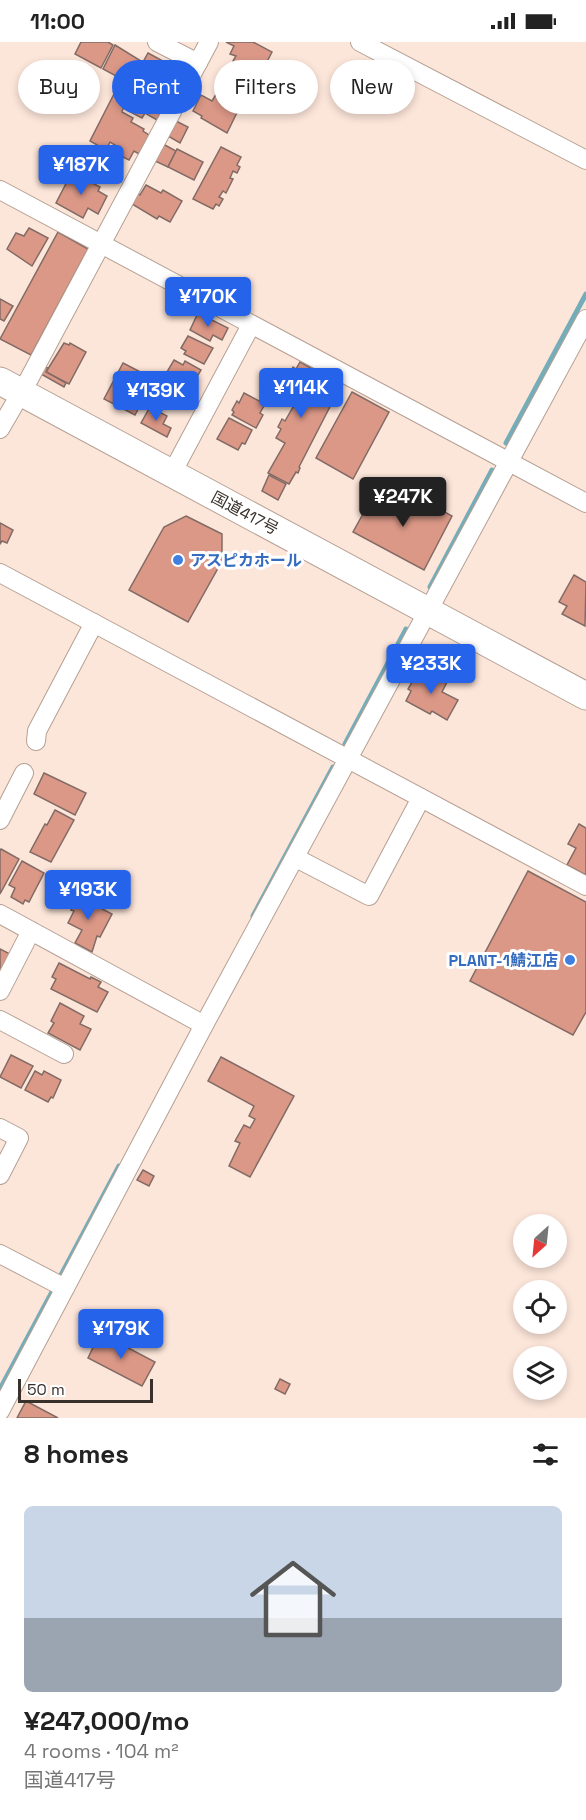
<!DOCTYPE html>
<html lang="en">
<head>
<meta charset="utf-8">
<style>
  :root { --surface:#fff; --page:#f2f2f2; --text:#222; --muted:#767676; --accent:#2563eb }
  body { margin:0; font-family:"Space Grotesk","Noto Sans JP",sans-serif; background:var(--page); color:var(--text); height:100vh; display:flex; flex-direction:column; font-size:22px; white-space:nowrap }
  * { box-sizing:border-box; margin:0 }
  p { font-size:20px; color:var(--muted) }
  .icon { flex:none; width:33px; height:33px; fill:none; stroke:currentColor; stroke-width:2; stroke-linecap:round; stroke-linejoin:round }
  .map { position:relative; height:1376px; overflow:hidden }
  .panel { display:flex; flex-direction:column; background:var(--surface); flex:1 }
  .panel>* { flex:none }
  .top-card { position:absolute; left:18px; top:18px; width:550px; height:54px; display:flex; gap:12px }
  .needle { width:39px; rotate:207deg }
  .fabs { position:absolute; left:513px; top:1172px; display:grid; gap:12px }
  .fabs a { display:grid; place-items:center; width:54px; height:54px; border-radius:50%; background:var(--surface); box-shadow:0 3px 9px #0003; font-size:30px }
  .scale { position:absolute; left:18px; bottom:15px; width:135px; box-sizing:border-box; padding-left:6px; border:3px solid #38302b; border-top:0; font-size:16px; line-height:21px; white-space:nowrap; color:#38302b; -webkit-text-stroke:4px #fff; paint-order:stroke }
  .price { position:absolute; translate:-50% -51px; padding:0 14px; border-radius:6px; background:var(--accent); color:#fff; font-size:20px; line-height:39px; filter:drop-shadow(0 2px 3px #0008) }
  .price::after { content:''; position:absolute; left:50%; top:36px; width:18px; height:14px; margin-left:-9px; background:inherit; clip-path:polygon(0 0,100% 0,50% 100%) }
  .price.current { background:#222; color:#fff }
  ul { padding:0; list-style:none }
  li { display:grid; align-content:center; gap:12px; height:318px; padding:0 24px }
  li span { display:grid; place-items:center; height:186px; border-radius:9px; color:#555 }
  li>.icon { margin-inline-start:auto }
  span .icon { width:108px; height:108px; fill:#fffc; stroke-width:1 }
  li b { font-size:26px }
  h2 { display:flex; justify-content:space-between; align-items:center; height:72px; padding:0 24px; font-size:26px }
  .pill { padding:0 21px; border-radius:27px; background:var(--surface); box-shadow:0 3px 9px #0003; font-size:21px; line-height:54px }
  .pill.current { background:var(--accent); color:#fff }
  .status { display:flex; justify-content:space-between; align-items:center; height:42px; padding:0 30px; background:var(--surface); direction:ltr }
  .status svg { height:16px; fill:currentColor }
  .map>svg:first-child { display:block }
</style>
</head>
<body>
<div class="status"><b>11:00</b><svg viewBox="0 0 49 12"><path d="M0 12V9h3v3zM5 12V6h3v6zM10 12V3h3v9zM15 12V0h3v12zM26 1h20v11H26zM47 4h2v5h-2z"/></svg></div>
<div class="map">
<svg width="586" height="1376" viewBox="0 0 586 1376">
  <rect width="100%" height="100%" fill="#fce5d9"/>
  <g fill="none" stroke-linecap="round" stroke-linejoin="round">
    <g stroke="#74adba" stroke-width="5">
      <polyline points="506,401 586,252"/>
      <polyline points="430,545 492,428"/>
      <polyline points="345,702 406,587"/>
      <polyline points="253,874 333,725"/>
      <polyline points="61,1233 119,1124"/>
      <polyline points="0,1347 52,1250"/>
    </g>
  </g>
  <g fill="#db9887" stroke="#826b65" stroke-width="1.5">
    <polygon points="81,0 108,0 113,3 101,26 75,12"/>
    <polygon points="226,0 253,0 272,10 260,33 233,19 236,14 230,12 234,4"/>
    <polygon points="115,3 141,19 129,41 103,27"/>
    <polygon points="148,11 163,19 155,34 159,36 171,20 180,25 182,32 168,59 159,54 157,57 131,42"/>
    <polygon points="226,36 248,48 227,91 201,76 202,74 193,69 201,53 212,59"/>
    <polygon points="115,50 128,57 130,54 161,70 157,78 145,71 142,76 123,66 122,70 133,76 131,80 144,87 143,89 149,93 139,112 134,109 129,118 111,109 115,103 110,100 106,108 90,99"/>
    <polygon points="176,79 188,85 180,101 168,94"/>
    <polygon points="163,102 176,109 168,125 155,119"/>
    <polygon points="221,105 241,115 237,123 240,125 237,131 233,129 230,136 233,137 226,151 223,149 219,155 223,157 219,164 216,162 213,167 193,157"/>
    <polygon points="177,107 203,120 194,138 168,125"/>
    <polygon points="72,130 100,145 98,149 107,154 98,172 88,166 83,176 56,161"/>
    <polygon points="146,143 161,151 163,148 182,159 170,180 159,174 157,177 132,162 137,151 140,153"/>
    <polygon points="29,186 48,196 32,224 7,207 16,191 24,194"/>
    <polygon points="58,190 88,207 31,313 0,297"/>
    <polygon points="0,257 13,264 4,279 0,277"/>
    <polygon points="198,271 228,286 222,298 213,293 210,299 190,288"/>
    <polygon points="188,294 213,306 204,322 184,312 186,309 181,306"/>
    <polygon points="64,301 69,303 70,301 86,310 69,342 46,330"/>
    <polygon points="174,318 183,323 185,319 201,328 192,343 167,330"/>
    <polygon points="300,320 322,332 319,337 304,329 303,331 320,340 323,337 330,340 328,344 338,349 299,425 300,426 298,431 296,430 289,442 268,431 285,401 276,396 281,387 278,385 282,377 285,379 297,358 283,351 286,346 283,345 293,325 296,327"/>
    <polygon points="123,321 154,337 135,373 104,357"/>
    <polygon points="45,325 48,326 46,330 66,341 64,345 41,332"/>
    <polygon points="352,350 389,370 353,437 316,416"/>
    <polygon points="244,351 265,362 260,371 263,373 256,386 232,373 234,370 232,368 237,359 239,361"/>
    <polygon points="150,365 167,374 163,382 171,386 167,395 141,381"/>
    <polygon points="229,376 252,388 245,402 242,401 238,408 217,397"/>
    <polygon points="269,433 286,442 278,458 262,449"/>
    <polygon points="378,445 422,470 427,460 452,474 424,528 353,490"/>
    <polygon points="186,474 222,492 222,519 188,580 129,548 164,485"/>
    <polygon points="0,481 13,488 7,501 2,499 0,502"/>
    <polygon points="574,533 586,540 585,584 562,572 567,564 559,560"/>
    <polygon points="423,628 447,640 442,650 458,658 447,678 432,669 430,672 406,659 411,649 408,647 415,635 418,636"/>
    <polygon points="44,731 86,751 75,773 34,752"/>
    <polygon points="55,768 74,778 51,820 30,810 45,782 47,783"/>
    <polygon points="579,782 586,786 586,833 567,823 576,806 568,802"/>
    <polygon points="1,807 19,817 0,852 0,809"/>
    <polygon points="22,819 44,831 29,860 25,858 23,862 11,855 15,846 9,843"/>
    <polygon points="528,829 586,860 586,970 573,993 470,939"/>
    <polygon points="80,850 93,857 91,861 112,872 100,895 97,894 92,910 75,901 82,888 68,881 74,869 71,868"/>
    <polygon points="0,907 10,912 0,930"/>
    <polygon points="59,921 90,937 91,935 101,940 98,945 108,950 97,970 51,947 56,937 52,935"/>
    <polygon points="60,961 84,974 80,982 91,987 80,1008 48,991 54,981 51,979"/>
    <polygon points="11,1013 33,1024 21,1046 0,1035"/>
    <polygon points="221,1015 294,1054 250,1135 229,1124 240,1101 235,1099 244,1083 250,1086 255,1077 249,1074 254,1064 208,1039"/>
    <polygon points="35,1029 42,1033 44,1029 61,1038 53,1056 51,1055 48,1060 25,1048"/>
    <polygon points="143,1128 154,1134 149,1144 137,1138"/>
    <polygon points="100,1291 155,1320 142,1344 88,1316"/>
    <polygon points="280,1337 290,1342 285,1352 275,1347"/>
    <polygon points="26,1359 58,1376 17,1376"/>
  </g>
  <g fill="none" stroke-linecap="round" stroke-linejoin="round">
    <g stroke="#b5a094" stroke-width="20">
      <g id="minor">
        <polyline points="157,0 198,21"/>
        <polyline points="360,0 586,118"/>
        <polyline points="0,148 586,461"/>
        <polyline points="0,387 29,337 209,0"/>
        <polyline points="172,431 251,283"/>
        <polyline points="0,531 586,844"/>
        <polyline points="36,699 37,689 94,581"/>
        <polyline points="0,778 24,731"/>
        <polyline points="296,816 369,854 421,756"/>
        <polyline points="0,872 204,983"/>
        <polyline points="0,949 31,889"/>
        <polyline points="0,978 64,1012"/>
        <polyline points="0,1086 19,1096 0,1133"/>
        <polyline points="0,1212 65,1246"/>
        <polyline points="0,1369 204,983 586,277"/>
      </g>
    </g>
    <g stroke="#b5a094" stroke-width="29">
      <polyline id="highway" points="0,339 586,654"/>
    </g>
    <use href="#minor" stroke="#fff" stroke-width="18"/>
    <use href="#highway" stroke="#fff" stroke-width="27"/>
  </g>
  <g fill="#3f7fe0" stroke="#fff" stroke-width="2">
    <circle cx="178" cy="518" r="6"/>
    <circle cx="570" cy="918" r="6"/>
  </g>
  <g text-anchor="middle" dominant-baseline="central" stroke-width="6" stroke-linejoin="round" paint-order="stroke">
    <g font-size="16" fill="#38302b" stroke="#fff">
      <text transform="translate(245 471) rotate(28)">国道417号</text>
    </g>
    <g font-size="16" font-weight="bold" fill="#366cbe" stroke="#fff" text-anchor="start">
      <text x="190" y="518">アスピカホール</text>
      <text x="558" y="918" text-anchor="end">PLANT-1鯖江店</text>
    </g>
  </g>
</svg>
<div class="fabs">
<a><svg class="needle" viewBox="-14 -14 28 28"><path d="M0-13l5 13h-10z" fill="#e53935"/><path d="M0 13l5-13h-10z" fill="#767676"/></svg></a>
<a><svg class="icon" aria-label="locate" viewBox="0 0 24 24"><circle cx="12" cy="12" r="6"/><path d="M12 2v4M12 18v4M2 12h4M18 12h4"/></svg></a>
<a><svg class="icon" aria-label="layers" viewBox="0 0 24 24"><path d="M12 4l9 5-9 5-9-5zM3 14l9 5 9-5"/></svg></a>
</div>
<div class="scale">50 m</div>
<b class="price" style="left:81px;top:154px">¥187K</b>
<b class="price" style="left:208px;top:286px">¥170K</b>
<b class="price" style="left:301px;top:377px">¥114K</b>
<b class="price" style="left:156px;top:380px">¥139K</b>
<b class="price current" style="left:403px;top:486px">¥247K</b>
<b class="price" style="left:431px;top:653px">¥233K</b>
<b class="price" style="left:88px;top:879px">¥193K</b>
<b class="price" style="left:121px;top:1318px">¥179K</b>
<div class="top-card">
<a class="pill">Buy</a>
<a class="pill current">Rent</a>
<a class="pill">Filters</a>
<a class="pill">New</a>
</div>
</div>
<section class="panel">
<h2>8 homes<svg class="icon" aria-label="filters" viewBox="0 0 24 24"><path d="M4 7h16M4 17h16"/><circle cx="9" cy="7" r="2"/><circle cx="15" cy="17" r="2"/></svg></h2>
<ul>
<li><span style="background:linear-gradient(#c9d6e8 60%,#9aa5b1 0)"><svg class="icon" aria-label="home" viewBox="0 0 24 24"><path d="M3 11l9-7 9 7M6 9v11h12V9"/></svg></span><div><b>¥247,000/mo</b><p>4 rooms · 104 m²</p><p>国道417号</p></div></li>
</ul>
</section>
</body>
</html>
